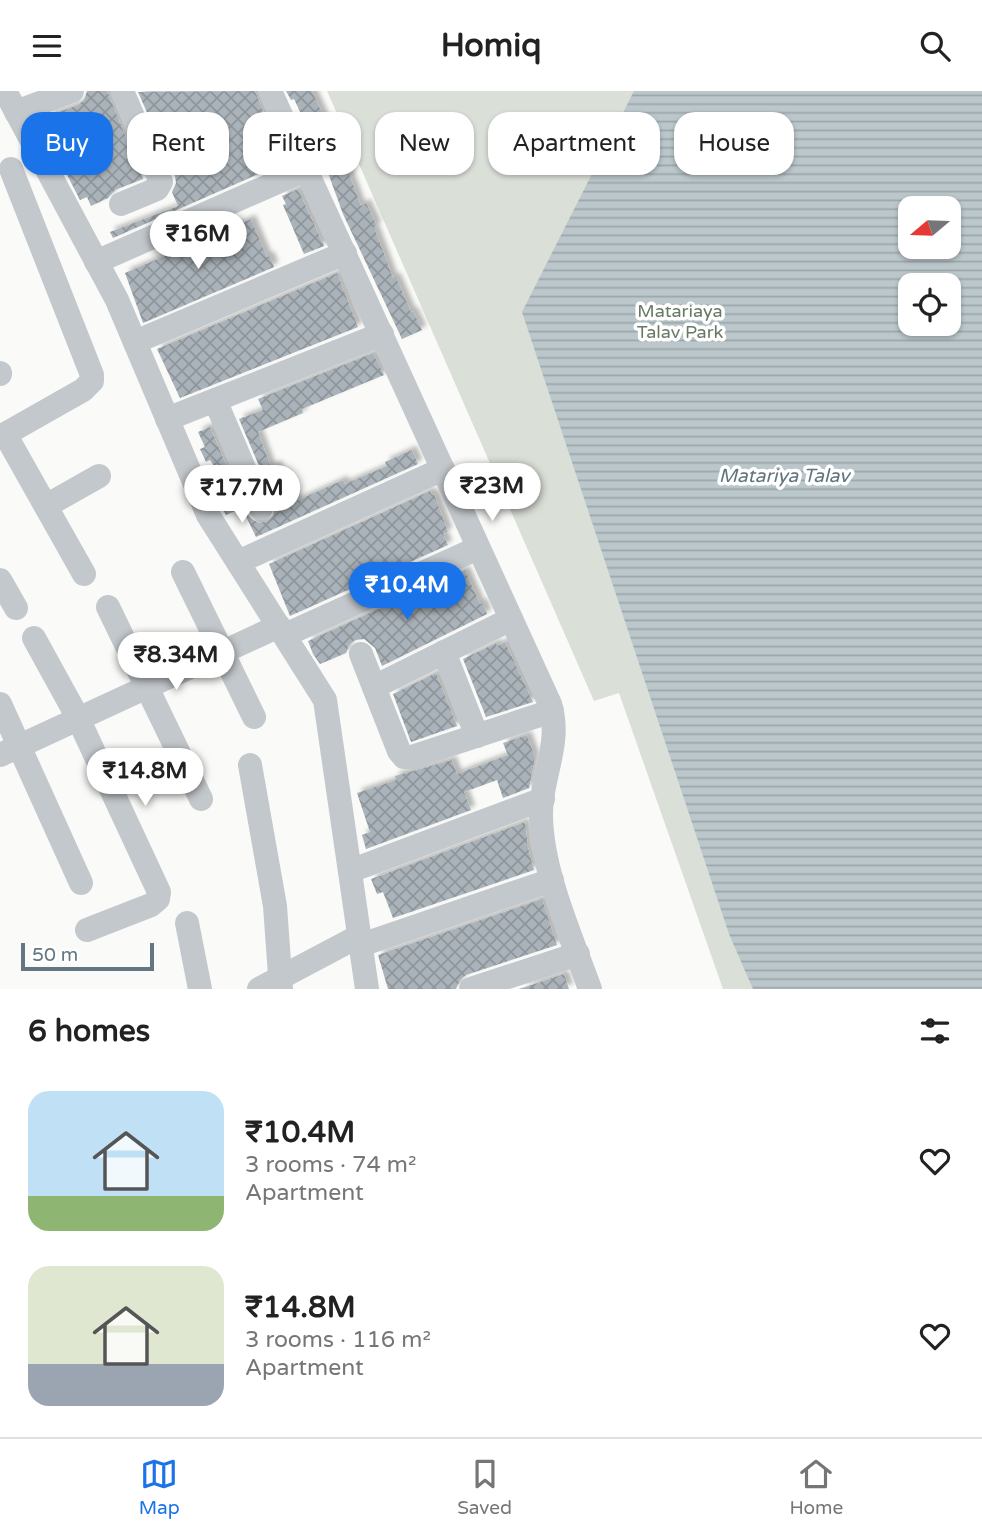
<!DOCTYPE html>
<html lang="en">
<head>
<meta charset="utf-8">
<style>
  :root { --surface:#fff; --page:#f6f6f6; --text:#222; --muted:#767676; --line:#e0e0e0; --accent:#1a73e8 }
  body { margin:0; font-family:"Varela Round",sans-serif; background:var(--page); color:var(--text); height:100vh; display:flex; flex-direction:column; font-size:26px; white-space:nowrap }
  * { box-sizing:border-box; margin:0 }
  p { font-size:23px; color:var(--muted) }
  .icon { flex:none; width:38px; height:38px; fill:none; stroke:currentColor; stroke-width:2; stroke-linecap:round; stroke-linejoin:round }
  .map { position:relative; height:898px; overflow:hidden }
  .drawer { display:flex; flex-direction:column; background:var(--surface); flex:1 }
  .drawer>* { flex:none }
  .hud { position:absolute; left:21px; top:21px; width:942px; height:63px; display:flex; gap:14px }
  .needle { width:46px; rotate:251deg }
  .tools { position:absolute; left:898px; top:105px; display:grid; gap:14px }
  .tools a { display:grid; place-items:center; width:63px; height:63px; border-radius:14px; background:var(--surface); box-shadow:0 2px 5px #0004; font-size:35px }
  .scale { position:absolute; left:21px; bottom:18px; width:133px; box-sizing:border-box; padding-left:7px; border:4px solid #657683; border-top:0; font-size:19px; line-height:24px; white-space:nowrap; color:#657683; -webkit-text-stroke:5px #fff; paint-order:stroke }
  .price { position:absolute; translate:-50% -60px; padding:0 16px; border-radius:24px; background:#fff; color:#222; font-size:23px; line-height:46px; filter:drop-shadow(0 2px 4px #0008) }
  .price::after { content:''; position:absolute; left:50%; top:42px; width:21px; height:16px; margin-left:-10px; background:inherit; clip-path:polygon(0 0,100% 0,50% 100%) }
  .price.selected { background:var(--accent); color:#fff }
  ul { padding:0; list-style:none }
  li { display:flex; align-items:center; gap:21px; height:175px; padding:0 28px }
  li span { display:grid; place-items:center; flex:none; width:196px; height:140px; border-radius:21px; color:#555 }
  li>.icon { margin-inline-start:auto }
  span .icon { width:84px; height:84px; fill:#fffc; stroke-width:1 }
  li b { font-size:30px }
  h2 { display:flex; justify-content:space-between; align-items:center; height:84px; padding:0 28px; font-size:30px }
  .chip { padding:0 24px; border-radius:21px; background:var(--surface); box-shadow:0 2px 5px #0004; font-size:24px; line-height:63px }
  .chip.selected { background:var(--accent); color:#fff }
  header { display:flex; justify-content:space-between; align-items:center; height:91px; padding:0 28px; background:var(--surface); font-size:32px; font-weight:700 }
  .menu { display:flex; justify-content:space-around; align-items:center; height:98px; border-top:2px solid var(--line); background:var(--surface); font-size:19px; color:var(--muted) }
  .menu a { display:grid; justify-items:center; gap:4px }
  .menu .selected { color:var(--accent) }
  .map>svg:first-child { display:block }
</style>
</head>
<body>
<header><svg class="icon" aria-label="menu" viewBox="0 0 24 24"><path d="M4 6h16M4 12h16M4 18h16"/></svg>Homiq<svg class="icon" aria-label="search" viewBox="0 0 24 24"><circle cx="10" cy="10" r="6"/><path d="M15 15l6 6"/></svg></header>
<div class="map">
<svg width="982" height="898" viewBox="0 0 982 898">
  <defs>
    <pattern id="water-rules" width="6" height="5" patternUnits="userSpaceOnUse" patternTransform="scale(1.75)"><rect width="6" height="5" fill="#bbc7cb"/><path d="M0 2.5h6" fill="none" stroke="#9ca6aa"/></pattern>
    <pattern id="building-cross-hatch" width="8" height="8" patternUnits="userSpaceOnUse" patternTransform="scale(1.75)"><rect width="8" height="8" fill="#aab3b9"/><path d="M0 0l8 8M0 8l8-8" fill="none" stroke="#8e969c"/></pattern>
    <filter id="shadow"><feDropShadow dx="4.5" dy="-4.5" stdDeviation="2" flood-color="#0004"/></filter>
  </defs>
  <rect width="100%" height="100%" fill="#fafaf8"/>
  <path fill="#dadfd7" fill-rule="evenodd" d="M327 0H982V898H723L619 602 594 610ZM910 117H948V156H910ZM910 194H948V233H910Z"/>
  <path fill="url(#water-rules)" fill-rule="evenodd" d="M634 0H982V898H753L729 843 522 221ZM910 117H948V156H910ZM910 194H948V233H910Z"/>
  <g fill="url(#building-cross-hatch)" filter="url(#shadow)">
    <polygon points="87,0 107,0 143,88 115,99 108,107 91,115 87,106 80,109 60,70 67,67 48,25 78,14 84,9"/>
    <polygon points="255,0 277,54 286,71 113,147 110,141 178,115 172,101 176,92 175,85 138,1"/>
    <polygon points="286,0 312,0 345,72 361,115 366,112 377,135 374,136 393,187 396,186 411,221 413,220 422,239 402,248 343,123 327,79 323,81 307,46 311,44 294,8 291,9"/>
    <polygon points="298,98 324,155 304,163 283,114 286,113 282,105"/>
    <polygon points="251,128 267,166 270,165 274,176 143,232 125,182"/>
    <polygon points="337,182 358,236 180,307 157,258"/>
    <polygon points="373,262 384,284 302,318 303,322 258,341 271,376 277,374 281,383 285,382 296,410 343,389 345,393 387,375 385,371 412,359 418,373 256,446 242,417 226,424 218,410 228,406 216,378 210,369 206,371 200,358 205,356 198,341 210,336 247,423 252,428 259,432 267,430 273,425 275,412 239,328 263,319 258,308"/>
    <polygon points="430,400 432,404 434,403 448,441 443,443 448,454 290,525 269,473"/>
    <polygon points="465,479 480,513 483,512 487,523 382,575 375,557 364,548 355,549 349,554 346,562 320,573 313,563 308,550"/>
    <polygon points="505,551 533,611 486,626 463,568 496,552 497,555"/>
    <polygon points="436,582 457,635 411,651 393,603"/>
    <polygon points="527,644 535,666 529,697 503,707 497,689 464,701 471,719 366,758 362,744 370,741 357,702 396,689 395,685 452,669 457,683 508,664 503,652"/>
    <polygon points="525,731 528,757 534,779 393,827 383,801 377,803 371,788"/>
    <polygon points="542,808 557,854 466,884 460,889 456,898 388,898 378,864"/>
    <polygon points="564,883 569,898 519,898"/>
  </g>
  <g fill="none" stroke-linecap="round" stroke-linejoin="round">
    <g stroke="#c3c8cc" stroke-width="24">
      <polyline points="5,0 117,209 208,424 325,609 367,898"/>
      <path d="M270 0 550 613C562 653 541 684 541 723 541 779 571 845 590 898"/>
      <polyline points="16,21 72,0"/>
      <polyline points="121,113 157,98 161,91 122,0"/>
      <polyline points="96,171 307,78"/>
      <polyline points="135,251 345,162"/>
      <polyline points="0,282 0,283"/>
      <polyline points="215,309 261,417"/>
      <polyline points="167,328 382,243"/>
      <polyline points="5,343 84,483"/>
      <polyline points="0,346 83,299 92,290 92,284 11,78"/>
      <polyline points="46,415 99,385"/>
      <polyline points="238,471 443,378"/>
      <polyline points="183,481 254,626"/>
      <polyline points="0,489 16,517"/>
      <polyline points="108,516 201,708"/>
      <polyline points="285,544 478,457"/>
      <polyline points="34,547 78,627 159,801 158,808 151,814 87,839"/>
      <polyline points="444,561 477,645"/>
      <polyline points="361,563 399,660 404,666 412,666 552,620"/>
      <polyline points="374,596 511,528"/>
      <polyline points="0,613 81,792"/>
      <polyline points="0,664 279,535"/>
      <polyline points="250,674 275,815 281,898"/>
      <polyline points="350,780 543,708"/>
      <polyline points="187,832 200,898"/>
      <polyline points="361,854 552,789"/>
      <polyline points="259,898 359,845"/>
      <polyline points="471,898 578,863"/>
    </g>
  </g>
  <g text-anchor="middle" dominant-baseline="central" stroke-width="7" stroke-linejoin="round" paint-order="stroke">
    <g font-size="18" fill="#687a64" stroke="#fff">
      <text x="680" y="220">Matariaya<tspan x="680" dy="21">Talav Park</tspan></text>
    </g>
    <g font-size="19" font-style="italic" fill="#60757c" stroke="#fff">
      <text x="784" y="385">Matariya Talav</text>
    </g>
  </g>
</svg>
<div class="tools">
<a><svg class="needle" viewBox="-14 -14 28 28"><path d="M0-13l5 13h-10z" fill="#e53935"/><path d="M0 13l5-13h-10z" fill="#767676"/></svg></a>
<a><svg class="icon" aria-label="locate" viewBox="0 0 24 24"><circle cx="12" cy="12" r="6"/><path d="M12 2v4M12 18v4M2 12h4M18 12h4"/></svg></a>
</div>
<div class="scale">50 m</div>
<b class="price" style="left:198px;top:180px">₹16M</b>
<b class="price" style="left:492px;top:432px">₹23M</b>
<b class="price" style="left:242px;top:434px">₹17.7M</b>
<b class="price selected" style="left:407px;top:531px">₹10.4M</b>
<b class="price" style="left:176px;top:601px">₹8.34M</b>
<b class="price" style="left:145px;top:717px">₹14.8M</b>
<div class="hud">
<a class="chip selected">Buy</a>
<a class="chip">Rent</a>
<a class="chip">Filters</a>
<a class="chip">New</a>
<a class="chip">Apartment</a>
<a class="chip">House</a>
</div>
</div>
<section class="drawer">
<h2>6 homes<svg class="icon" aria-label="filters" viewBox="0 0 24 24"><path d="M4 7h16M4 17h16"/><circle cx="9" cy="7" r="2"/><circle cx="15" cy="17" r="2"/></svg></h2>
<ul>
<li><span style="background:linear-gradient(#bfe0f5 75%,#8fb573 0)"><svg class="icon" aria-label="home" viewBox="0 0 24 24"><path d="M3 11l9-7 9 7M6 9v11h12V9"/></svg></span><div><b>₹10.4M</b><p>3 rooms · 74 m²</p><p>Apartment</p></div><svg class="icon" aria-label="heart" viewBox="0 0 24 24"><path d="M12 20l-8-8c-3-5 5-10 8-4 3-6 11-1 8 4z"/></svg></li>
<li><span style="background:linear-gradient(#dfe7d0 70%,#9aa5b1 0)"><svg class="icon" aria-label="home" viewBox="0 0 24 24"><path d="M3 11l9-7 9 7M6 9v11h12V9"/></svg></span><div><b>₹14.8M</b><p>3 rooms · 116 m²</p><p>Apartment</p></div><svg class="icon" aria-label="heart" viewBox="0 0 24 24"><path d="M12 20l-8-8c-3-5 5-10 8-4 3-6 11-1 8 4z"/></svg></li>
</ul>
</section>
<nav class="menu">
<a class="selected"><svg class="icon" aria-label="map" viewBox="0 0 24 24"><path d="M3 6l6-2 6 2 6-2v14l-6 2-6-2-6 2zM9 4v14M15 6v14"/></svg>Map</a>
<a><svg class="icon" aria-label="saved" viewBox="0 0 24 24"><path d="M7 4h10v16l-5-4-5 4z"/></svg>Saved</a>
<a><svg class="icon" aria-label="home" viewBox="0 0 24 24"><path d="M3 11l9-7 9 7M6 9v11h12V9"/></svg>Home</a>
</nav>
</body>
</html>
